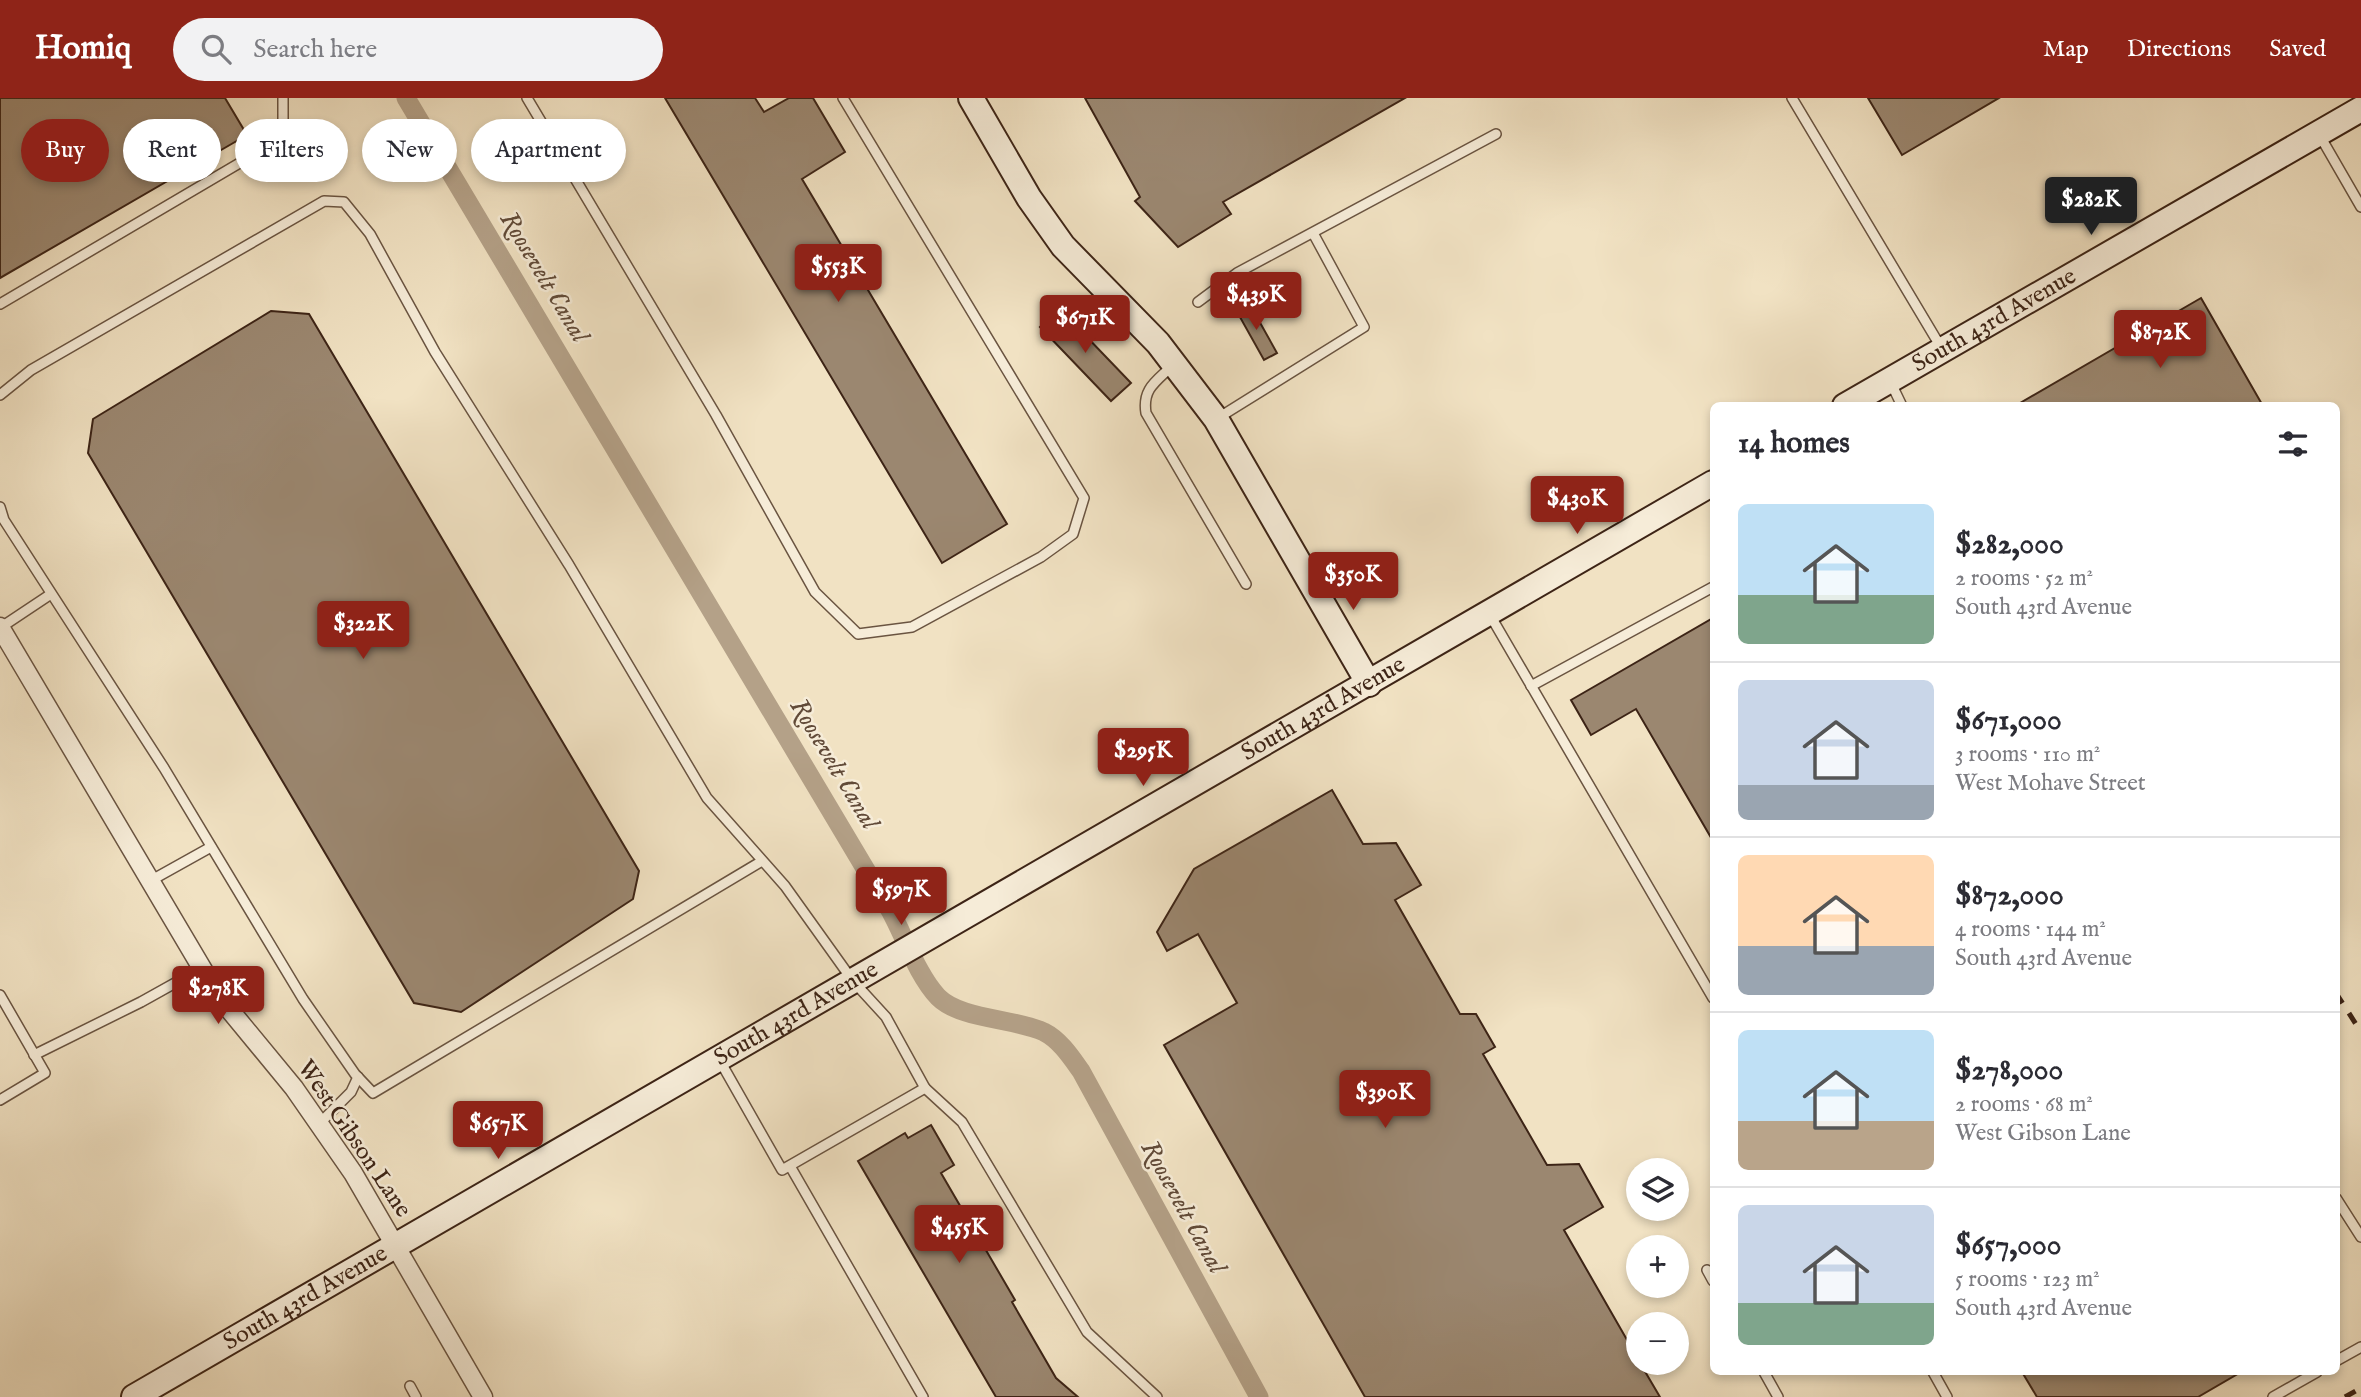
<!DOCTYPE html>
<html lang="en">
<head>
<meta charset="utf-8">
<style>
  :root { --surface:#fff; --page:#f2f2f3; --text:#2b2b33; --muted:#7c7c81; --line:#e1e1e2; --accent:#8f2418 }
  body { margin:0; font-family:"IM FELL English",serif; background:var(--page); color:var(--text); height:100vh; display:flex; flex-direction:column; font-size:26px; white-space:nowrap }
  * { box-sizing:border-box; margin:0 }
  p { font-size:23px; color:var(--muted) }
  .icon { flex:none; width:38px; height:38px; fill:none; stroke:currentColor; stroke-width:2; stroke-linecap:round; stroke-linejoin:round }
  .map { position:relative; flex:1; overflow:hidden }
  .panel { position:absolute; left:1710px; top:304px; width:630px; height:973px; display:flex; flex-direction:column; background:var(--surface); border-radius:10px; box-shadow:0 4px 10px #0003 }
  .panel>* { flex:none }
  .top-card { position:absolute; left:21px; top:21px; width:665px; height:63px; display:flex; gap:14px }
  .controls { position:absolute; left:1626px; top:1060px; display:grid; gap:14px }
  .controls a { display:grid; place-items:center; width:63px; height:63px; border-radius:50%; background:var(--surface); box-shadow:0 4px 10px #0003; font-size:35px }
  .price { position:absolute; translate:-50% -60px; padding:0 16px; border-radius:7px; background:var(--accent); color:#fff; font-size:23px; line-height:46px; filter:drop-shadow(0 2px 4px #0008) }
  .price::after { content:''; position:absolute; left:50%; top:42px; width:21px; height:16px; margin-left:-10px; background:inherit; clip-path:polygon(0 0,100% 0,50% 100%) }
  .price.active { background:#222; color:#fff }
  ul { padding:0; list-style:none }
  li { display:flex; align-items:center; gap:21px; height:175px; padding:0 28px }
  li+li { border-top:2px solid var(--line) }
  li span { display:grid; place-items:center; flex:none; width:196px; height:140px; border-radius:10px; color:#555 }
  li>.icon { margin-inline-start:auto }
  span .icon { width:84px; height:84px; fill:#fffc; stroke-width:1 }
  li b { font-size:30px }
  h2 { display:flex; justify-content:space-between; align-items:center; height:84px; padding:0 28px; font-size:30px }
  .pill { padding:0 24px; border-radius:32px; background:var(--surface); box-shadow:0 4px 10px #0003; font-size:24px; line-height:63px }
  .pill.active { background:var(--accent); color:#fff }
  header { display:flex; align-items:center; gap:42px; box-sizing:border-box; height:98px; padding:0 35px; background:var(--accent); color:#fff }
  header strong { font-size:33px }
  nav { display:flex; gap:38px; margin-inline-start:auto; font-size:24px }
  .search { width:490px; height:63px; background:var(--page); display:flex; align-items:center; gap:18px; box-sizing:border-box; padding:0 24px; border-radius:38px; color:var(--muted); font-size:26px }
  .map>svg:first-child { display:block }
</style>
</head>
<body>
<header>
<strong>Homiq</strong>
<div class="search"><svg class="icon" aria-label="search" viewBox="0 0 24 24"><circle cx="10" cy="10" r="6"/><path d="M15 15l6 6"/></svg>Search here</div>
<nav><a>Map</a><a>Directions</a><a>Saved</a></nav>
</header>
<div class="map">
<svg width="2361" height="1299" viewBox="0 0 2361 1299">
  <rect width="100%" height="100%" fill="#f1e2c3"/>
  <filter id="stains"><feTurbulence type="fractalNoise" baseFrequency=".00286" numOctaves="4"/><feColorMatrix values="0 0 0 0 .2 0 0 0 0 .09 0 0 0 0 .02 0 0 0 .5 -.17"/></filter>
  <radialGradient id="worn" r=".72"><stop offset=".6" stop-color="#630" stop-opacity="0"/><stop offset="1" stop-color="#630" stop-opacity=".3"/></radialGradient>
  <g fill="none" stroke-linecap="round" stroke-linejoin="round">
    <path stroke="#b4a188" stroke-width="19" d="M406 0 891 814C905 840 918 878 938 899 961 922 1014 920 1044 934 1060 942 1071 959 1081 973L1259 1299"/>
  </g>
  <g fill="#9b8770" stroke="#3d2416" stroke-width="2">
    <polygon points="0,0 225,0 247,37 0,180"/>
    <polygon points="665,0 755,0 764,14 789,0 813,0 845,54 802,81 1007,426 942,465"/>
    <polygon points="1085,0 1405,0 1223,104 1231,116 1178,149 1135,103 1140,99"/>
    <polygon points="1868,0 1999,0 1902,57"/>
    <polygon points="2201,200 2263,308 2015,308"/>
    <polygon points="1249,205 1277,255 1264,262 1236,212"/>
    <polygon points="1059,210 1131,285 1111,303 1040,229"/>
    <polygon points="271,213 309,216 639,773 633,801 461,914 414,905 88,355 93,321"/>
    <polygon points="1713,520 1713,743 1636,611 1591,637 1571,602"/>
    <polygon points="1332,692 1363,746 1396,745 1421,787 1395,802 1460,916 1476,916 1495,949 1483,956 1547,1067 1579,1066 1603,1109 1564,1132 1638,1261 1638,1265 1640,1265 1660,1299 1365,1299 1164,947 1237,905 1198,836 1167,853 1157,834 1194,771"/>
    <polygon points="931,1027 954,1067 941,1075 1015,1202 1012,1204 1056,1280 1078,1299 996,1299 858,1063 905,1035 908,1040"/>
    <polygon points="2022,1274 2241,1274 2198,1299 2037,1299"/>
  </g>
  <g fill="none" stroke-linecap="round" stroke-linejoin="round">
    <g stroke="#6a5441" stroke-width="12">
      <g id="lane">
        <polyline points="527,0 716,317 815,494 858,536 912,529 1041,459 1073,436 1084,400 843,0"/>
        <polyline points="1792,0 1942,251"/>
        <polyline points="2320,38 2361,109"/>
        <polyline points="1198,204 1237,175 1496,36"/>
        <polyline points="0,206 277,43 283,29 283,0"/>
        <path d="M1173 267C1157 283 1142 290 1146 315L1246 486"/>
        <polyline points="1891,285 1902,308"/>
        <polyline points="0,297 31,272 324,103 344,104 370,136 435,254 569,467 707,700 785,788 853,883 886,919 925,990 782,1072 720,963"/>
        <polyline points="1218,320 1364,229 1313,135"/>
        <polyline points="0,409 4,422 164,670 303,901 355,976 373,995 762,763"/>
        <polyline points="1490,517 1713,900"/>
        <polyline points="0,530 51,496"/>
        <polyline points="1531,588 1713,489"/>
        <polyline points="150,783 211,749"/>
        <polyline points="0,897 45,975 0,1002"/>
        <polyline points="34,957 141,904 202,870"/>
        <polyline points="925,990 962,1024 1087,1234 1157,1299"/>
        <polyline points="319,1026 351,994 358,979"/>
        <polyline points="790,1068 923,1299"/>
        <polyline points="2336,1100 2361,1139"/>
        <polyline points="1707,1172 1713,1183"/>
        <polyline points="2336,1263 2361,1249"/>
        <polyline points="1764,1274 1778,1299"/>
        <polyline points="1933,1274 1947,1299"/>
        <polyline points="410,1288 416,1299"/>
        <polyline points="2273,1299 2317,1274"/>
      </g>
    </g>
    <g stroke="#6a5441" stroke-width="21">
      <polyline id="street" points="0,529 219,899 294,990 353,1075 483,1299"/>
    </g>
    <g stroke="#3d2416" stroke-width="28">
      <g id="secondary">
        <polyline points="971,0 1029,100 1063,148 1158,245 1216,321 1369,586"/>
        <path id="s1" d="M1845 308 2361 11"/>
        <path id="s2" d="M134 1299 1713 385"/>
      </g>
    </g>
    <use href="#lane" stroke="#f6ecd8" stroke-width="9"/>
    <use href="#street" stroke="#f6ecd8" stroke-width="18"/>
    <use href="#secondary" stroke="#f6ecd8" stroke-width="24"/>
    <g stroke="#3d2416" stroke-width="5" stroke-dasharray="12 12" stroke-linecap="butt">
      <polyline points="2336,895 2361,934"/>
      <polyline points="2345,1299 2361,1290"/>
    </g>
  </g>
  <g text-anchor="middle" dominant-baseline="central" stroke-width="5" stroke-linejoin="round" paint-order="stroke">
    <g font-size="24" fill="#3d2416" stroke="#f6ecd8">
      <text stroke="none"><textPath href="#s1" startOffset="172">South 43rd Avenue</textPath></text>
      <text stroke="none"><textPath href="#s2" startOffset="1374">South 43rd Avenue</textPath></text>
      <text stroke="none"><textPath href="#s2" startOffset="765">South 43rd Avenue</textPath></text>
      <text transform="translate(354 1041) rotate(56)">West Gibson Lane</text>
      <text stroke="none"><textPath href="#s2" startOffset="198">South 43rd Avenue</textPath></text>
    </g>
    <g font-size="26" font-style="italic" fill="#614a38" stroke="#f6ecd8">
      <text transform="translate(544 179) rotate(59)">Roosevelt Canal</text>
      <text transform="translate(834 666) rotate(59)">Roosevelt Canal</text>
      <text transform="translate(1183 1109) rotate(61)">Roosevelt Canal</text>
    </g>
  </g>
  <rect width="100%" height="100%" filter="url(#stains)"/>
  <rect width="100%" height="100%" fill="url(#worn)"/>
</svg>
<div class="controls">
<a><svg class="icon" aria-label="layers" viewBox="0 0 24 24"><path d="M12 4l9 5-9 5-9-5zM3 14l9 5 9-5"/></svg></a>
<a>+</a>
<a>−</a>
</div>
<b class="price active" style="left:2091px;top:139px">$282K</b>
<b class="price" style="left:838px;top:206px">$553K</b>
<b class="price" style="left:1256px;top:234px">$439K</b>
<b class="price" style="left:1085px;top:257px">$671K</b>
<b class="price" style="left:2160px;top:272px">$872K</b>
<b class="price" style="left:1577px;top:438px">$430K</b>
<b class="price" style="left:1353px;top:514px">$350K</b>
<b class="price" style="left:363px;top:563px">$322K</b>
<b class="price" style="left:1143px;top:690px">$295K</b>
<b class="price" style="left:901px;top:829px">$597K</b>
<b class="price" style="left:218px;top:928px">$278K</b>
<b class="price" style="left:1385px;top:1032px">$390K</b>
<b class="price" style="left:498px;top:1063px">$657K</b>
<b class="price" style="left:959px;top:1167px">$455K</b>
<div class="top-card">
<a class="pill active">Buy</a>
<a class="pill">Rent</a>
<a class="pill">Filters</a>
<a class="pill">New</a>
<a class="pill">Apartment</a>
</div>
<section class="panel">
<h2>14 homes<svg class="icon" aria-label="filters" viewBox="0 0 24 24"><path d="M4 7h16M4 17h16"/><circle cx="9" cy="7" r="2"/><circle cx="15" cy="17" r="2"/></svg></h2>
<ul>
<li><span style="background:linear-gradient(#bfe0f5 65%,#7fa58c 0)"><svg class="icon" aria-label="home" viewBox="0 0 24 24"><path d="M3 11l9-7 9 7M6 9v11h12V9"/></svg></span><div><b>$282,000</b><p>2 rooms · 52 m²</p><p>South 43rd Avenue</p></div></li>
<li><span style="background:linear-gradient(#c9d6e8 75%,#9aa5b1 0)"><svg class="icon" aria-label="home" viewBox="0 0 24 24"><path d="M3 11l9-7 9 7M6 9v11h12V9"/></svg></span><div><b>$671,000</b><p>3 rooms · 110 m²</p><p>West Mohave Street</p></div></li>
<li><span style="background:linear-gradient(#ffd9b3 65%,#9aa5b1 0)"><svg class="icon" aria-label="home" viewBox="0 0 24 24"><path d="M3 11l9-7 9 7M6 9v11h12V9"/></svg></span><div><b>$872,000</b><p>4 rooms · 144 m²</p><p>South 43rd Avenue</p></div></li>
<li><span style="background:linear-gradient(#bfe0f5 65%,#b9a48a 0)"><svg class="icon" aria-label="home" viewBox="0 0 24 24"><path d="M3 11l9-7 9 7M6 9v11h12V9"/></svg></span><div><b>$278,000</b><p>2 rooms · 68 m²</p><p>West Gibson Lane</p></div></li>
<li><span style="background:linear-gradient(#c9d6e8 70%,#7fa58c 0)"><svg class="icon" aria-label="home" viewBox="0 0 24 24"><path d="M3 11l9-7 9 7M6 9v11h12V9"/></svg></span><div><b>$657,000</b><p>5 rooms · 123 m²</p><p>South 43rd Avenue</p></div></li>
</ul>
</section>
</div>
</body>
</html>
